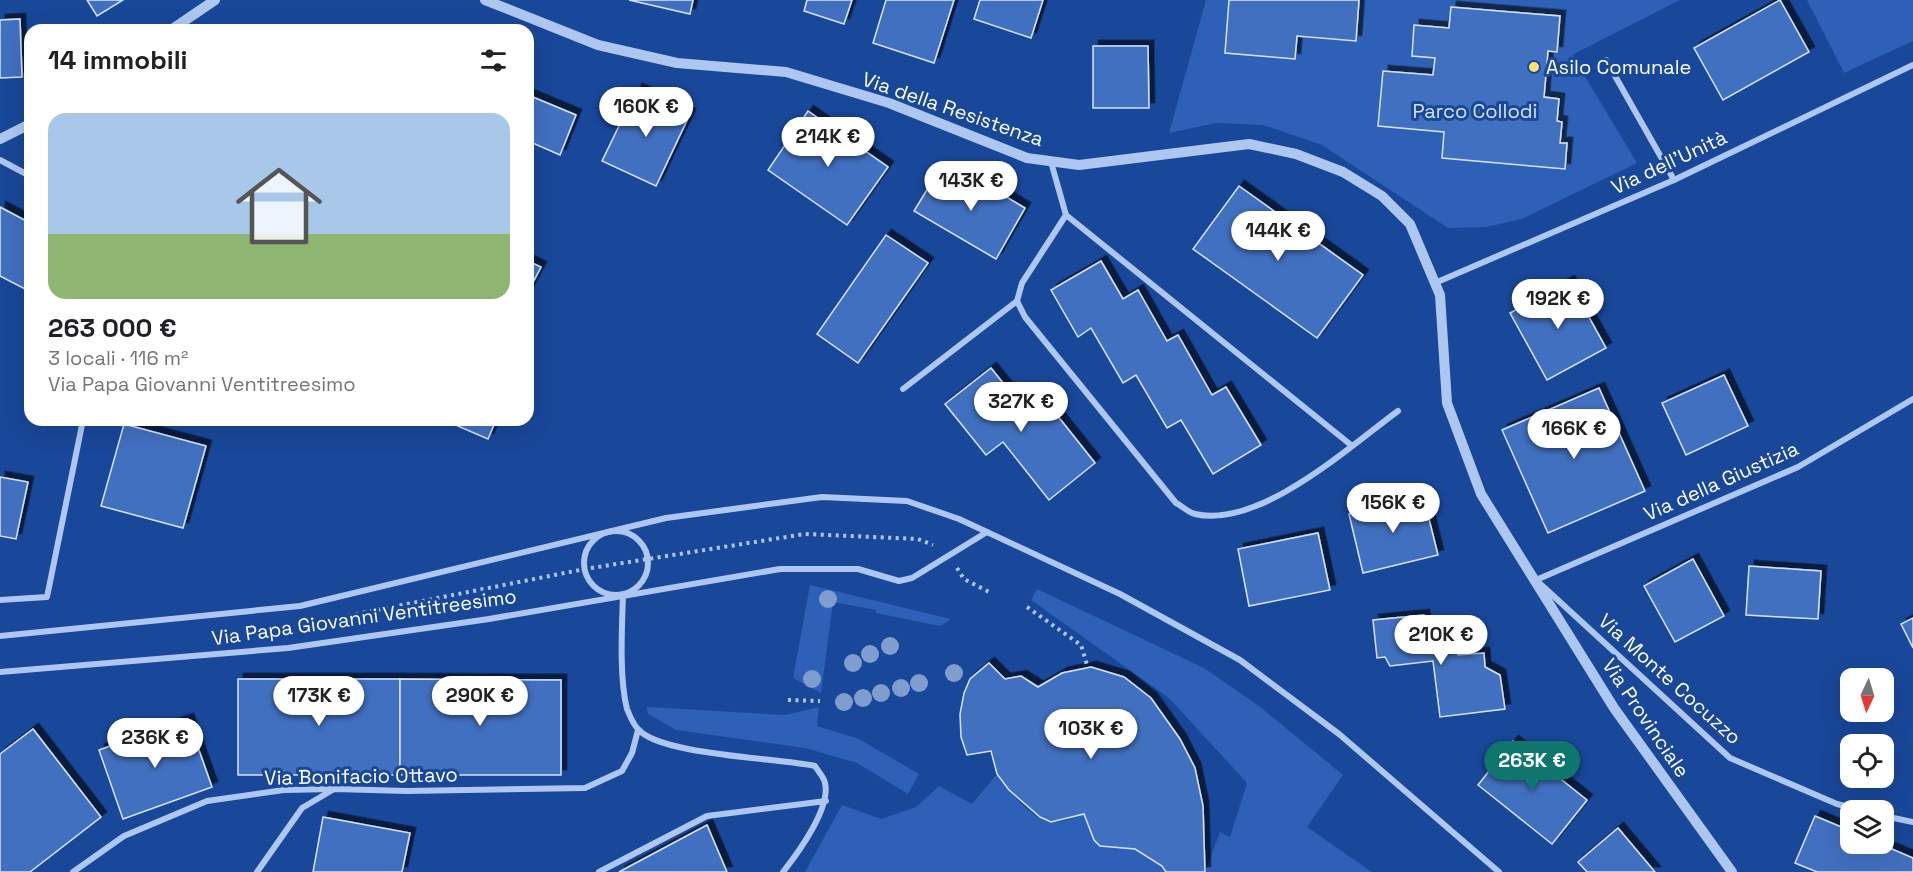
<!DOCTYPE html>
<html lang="it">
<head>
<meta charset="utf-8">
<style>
  :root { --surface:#fff; --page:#f6f6f6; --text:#202124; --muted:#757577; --line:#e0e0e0; --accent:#0f766e }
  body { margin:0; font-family:"Space Grotesk",sans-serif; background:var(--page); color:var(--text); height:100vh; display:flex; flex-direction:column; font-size:22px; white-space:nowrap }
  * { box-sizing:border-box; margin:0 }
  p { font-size:20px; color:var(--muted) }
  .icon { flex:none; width:33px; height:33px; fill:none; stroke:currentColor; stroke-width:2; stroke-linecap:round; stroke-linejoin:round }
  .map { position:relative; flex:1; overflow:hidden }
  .details { position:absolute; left:24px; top:24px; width:510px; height:402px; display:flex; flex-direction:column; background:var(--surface); border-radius:18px; box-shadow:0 6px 24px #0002 }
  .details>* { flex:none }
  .needle { width:39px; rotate:184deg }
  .fabs { position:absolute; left:1840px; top:668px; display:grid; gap:12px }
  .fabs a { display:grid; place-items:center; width:54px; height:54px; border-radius:12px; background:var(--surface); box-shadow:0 6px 24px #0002; font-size:30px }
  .price { position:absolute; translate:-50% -51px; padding:0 14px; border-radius:21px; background:#fff; color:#222; font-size:20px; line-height:39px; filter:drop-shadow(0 2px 3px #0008) }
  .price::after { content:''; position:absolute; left:50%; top:36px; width:18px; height:14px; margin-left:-9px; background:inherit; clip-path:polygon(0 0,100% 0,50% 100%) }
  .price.selected { background:var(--accent); color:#fff }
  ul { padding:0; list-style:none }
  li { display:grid; align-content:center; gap:12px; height:318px; padding:0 24px }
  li+li { border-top:2px solid var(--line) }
  li span { display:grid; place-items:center; height:186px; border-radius:18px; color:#555 }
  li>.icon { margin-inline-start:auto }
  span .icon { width:108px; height:108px; fill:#fffc; stroke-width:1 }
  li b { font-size:26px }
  h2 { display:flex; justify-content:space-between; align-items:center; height:72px; padding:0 24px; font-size:26px }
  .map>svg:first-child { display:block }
</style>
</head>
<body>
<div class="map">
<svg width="1913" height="872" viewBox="0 0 1913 872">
  <defs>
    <filter id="shadow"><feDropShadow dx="5.5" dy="-5.5" stdDeviation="0" flood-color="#0009"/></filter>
  </defs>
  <rect width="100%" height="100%" fill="#194799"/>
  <g fill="#2d60b6">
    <polygon points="1206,0 1680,0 1572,55 1637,163 1522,219 1486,227 1448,228 1322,145 1263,125 1216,123 1169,133"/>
    <polygon points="1807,0 1913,0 1913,41 1844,73"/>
    <polygon points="810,585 951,619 940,626 876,613 876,610 833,602 821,693 793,678"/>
    <polygon points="1037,589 1204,668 1259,706 1343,775 1307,827 1372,872 1205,872 1220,832 1230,837 1247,783 1169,698 1031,600"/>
    <polygon points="647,707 785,715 819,707 817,726 859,739 919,774 908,794 857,763 805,748 676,730 648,714"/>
    <path d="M997 774C1009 790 1029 818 1051 822 1062 823 1075 817 1084 814L1094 840 1100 846 1135 849 1162 866 1166 872H805L842 805 881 819 916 807 939 786 972 804Z"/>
  </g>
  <g fill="#4270c0" stroke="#d5e4fc" stroke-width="1.5" filter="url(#shadow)">
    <polygon points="87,0 123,0 97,16"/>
    <polygon points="629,0 693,0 690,14"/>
    <polygon points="807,0 852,0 844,24 804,11"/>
    <polygon points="886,0 954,0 934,63 873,43"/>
    <polygon points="980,0 1043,0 1031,38 974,19"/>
    <polygon points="1229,0 1359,0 1356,41 1297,36 1295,59 1225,53"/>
    <polygon points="1780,0 1809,52 1723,100 1694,48"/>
    <polygon points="1451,7 1560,16 1557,52 1548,51 1544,97 1559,99 1557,121 1562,122 1560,143 1567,143 1565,169 1442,158 1444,132 1378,126 1383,71 1433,75 1435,58 1412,56 1414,25 1449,28"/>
    <polygon points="20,19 22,77 0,78 0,20"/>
    <polygon points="1093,46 1148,46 1149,108 1093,108"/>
    <polygon points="637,89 690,114 656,186 602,161"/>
    <polygon points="528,95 576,115 560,155 528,141"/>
    <polygon points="808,111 888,167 847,225 768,170"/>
    <polygon points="964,172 1025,208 996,259 914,211 936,175 956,187"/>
    <polygon points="1239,186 1363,275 1317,338 1193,249"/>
    <polygon points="0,207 30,223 29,291 0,276"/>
    <polygon points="886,235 928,263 858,363 817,334"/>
    <polygon points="528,261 541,267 528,292"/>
    <polygon points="1101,261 1123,299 1138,290 1167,341 1178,335 1212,395 1226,387 1261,445 1213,474 1181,420 1167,428 1136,375 1123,383 1091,328 1078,337 1051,290"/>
    <polygon points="1569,281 1606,348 1547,380 1510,313"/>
    <polygon points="991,368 1032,419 1049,405 1095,463 1049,500 1003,442 986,455 945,404"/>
    <polygon points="1724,375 1748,426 1686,455 1662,403"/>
    <polygon points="1599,388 1645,491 1548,533 1502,430"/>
    <polygon points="444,420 496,420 488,439"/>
    <polygon points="124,424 206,446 183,528 101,506"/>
    <polygon points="0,477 28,482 16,539 0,536"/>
    <polygon points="1423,495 1438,555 1363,573 1349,514"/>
    <polygon points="1318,533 1330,590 1249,606 1238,549"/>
    <polygon points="1693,559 1724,616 1675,642 1644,586"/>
    <polygon points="1749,566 1821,571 1818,619 1746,615"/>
    <polygon points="1424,615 1427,640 1456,638 1458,655 1484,653 1485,667 1500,675 1505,709 1440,717 1433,661 1390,666 1385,657 1377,658 1373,620"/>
    <polygon points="1913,618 1913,648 1901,624"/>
    <polygon points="989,663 1005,679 1021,676 1038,687 1062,673 1091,667 1124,677 1151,698 1180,739 1195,768 1203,806 1205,872 1166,872 1162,866 1135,849 1100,846 1094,840 1084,814 1051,822 1040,817 1009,790 997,774 991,751 967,755 961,737 960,714 964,693 970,679"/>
    <rect x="238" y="679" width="162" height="96"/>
    <polygon points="400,679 561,680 561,775 400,775"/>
    <polygon points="188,719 212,787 123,819 99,750"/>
    <polygon points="33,729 101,817 30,872 0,872 0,754"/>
    <polygon points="1513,741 1587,800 1552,844 1478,785"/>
    <polygon points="1815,816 1851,831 1851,843 1878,843 1913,858 1913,872 1817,872 1795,863"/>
    <polygon points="323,817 410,833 402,872 313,872"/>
    <polygon points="707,825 727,872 619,872"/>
    <polygon points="1618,828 1655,872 1587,872 1578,862"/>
  </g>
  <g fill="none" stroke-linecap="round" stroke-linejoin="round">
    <g stroke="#aec7f1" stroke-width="4" stroke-dasharray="3 4.5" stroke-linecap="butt">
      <polyline points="957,568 964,579 991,593"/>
      <polyline points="1027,607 1081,645 1088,668"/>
      <polyline points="326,620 585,569 805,534 918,539 933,545"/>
      <polyline points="788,700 820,701"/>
    </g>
    <g stroke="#aec7f1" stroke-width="6">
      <polyline points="1606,60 1674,180"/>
      <polyline points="0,160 30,176"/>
      <path d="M1051 162 1066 215 1022 283 1017 301 1025 317 1176 503C1182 506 1189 513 1195 514 1260 529 1350 446 1398 411"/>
      <polyline points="1066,215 1351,445"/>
      <polyline points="1435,283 1674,180 1913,65"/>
      <polyline points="903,389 1017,301"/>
      <circle cx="616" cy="563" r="32"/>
      <polyline points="987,532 1120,594 1240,660 1339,734 1499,872"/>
      <path d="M623 594C622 627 619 678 627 709 629 714 634 725 638 729 659 755 778 758 815 766 818 771 824 777 825 783 831 808 798 853 783 872"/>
      <polyline points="0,600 47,597 83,420"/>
      <polyline points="0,636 300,606 666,518 822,497 907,501 959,519 987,532 912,578 899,581 858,569 780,569 489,619 288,648 0,672"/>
      <polyline points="1861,810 1837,804 1730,758 1536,580 1798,467 1913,399"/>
      <polyline points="1884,816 1913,822"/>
      <polyline points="73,872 124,836 207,801 284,790 335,789 407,791 585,788 622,771 632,753 638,730"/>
      <polyline points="257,872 302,808 334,789"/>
      <polyline points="599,872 707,816 826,801"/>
    </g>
    <g stroke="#aec7f1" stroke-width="10">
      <polyline points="485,0 598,45 677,63 786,72 889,103 1027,158 1079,165 1249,144 1296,154 1343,172 1382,196 1410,224 1440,295 1447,403 1481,494 1614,708 1732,872"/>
      <polyline points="171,30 215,0"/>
      <polyline points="0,139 30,124"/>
    </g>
  </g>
  <g fill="#809dcf">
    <circle cx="828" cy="599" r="9"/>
    <circle cx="890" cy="646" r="9"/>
    <circle cx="870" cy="654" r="9"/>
    <circle cx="853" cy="663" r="9"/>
    <circle cx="954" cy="673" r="9"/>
    <circle cx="812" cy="679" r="9"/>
    <circle cx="919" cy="683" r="9"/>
    <circle cx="901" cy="688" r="9"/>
    <circle cx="881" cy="693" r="9"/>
    <circle cx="863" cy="698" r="9"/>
    <circle cx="844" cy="702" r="9"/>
  </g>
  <circle fill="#ffe06e" stroke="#194799" stroke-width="2" cx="1534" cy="67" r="6"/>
  <g text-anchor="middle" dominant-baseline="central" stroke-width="6" stroke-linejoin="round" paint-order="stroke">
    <g font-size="20" fill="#fff" stroke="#194799" text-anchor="start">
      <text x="1546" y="67">Asilo Comunale</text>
    </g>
    <g font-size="20" fill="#fff" stroke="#194799">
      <text transform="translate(953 109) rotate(19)">Via della Resistenza</text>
      <text transform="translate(1669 162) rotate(-25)">Via dell'Unità</text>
      <text transform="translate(1721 481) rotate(-24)">Via della Giustizia</text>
      <text transform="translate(364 617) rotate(-8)">Via Papa Giovanni Ventitreesimo</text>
      <text transform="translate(1670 679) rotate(42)">Via Monte Cocuzzo</text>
      <text transform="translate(1646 718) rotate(56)">Via Provinciale</text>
      <text transform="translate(361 776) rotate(-1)">Via Bonifacio Ottavo</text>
    </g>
    <g font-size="20" fill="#d5e4fc" stroke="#194799">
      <text x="1475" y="111">Parco Collodi</text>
    </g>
  </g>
</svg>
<div class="fabs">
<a><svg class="needle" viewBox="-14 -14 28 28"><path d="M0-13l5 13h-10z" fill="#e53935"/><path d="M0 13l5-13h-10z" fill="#757577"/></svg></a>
<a><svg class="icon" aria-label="locate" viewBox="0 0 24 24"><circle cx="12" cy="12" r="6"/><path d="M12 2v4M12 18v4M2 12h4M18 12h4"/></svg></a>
<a><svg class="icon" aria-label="layers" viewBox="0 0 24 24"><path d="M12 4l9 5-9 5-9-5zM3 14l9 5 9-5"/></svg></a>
</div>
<b class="price" style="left:646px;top:138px">160K €</b>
<b class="price" style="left:828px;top:168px">214K €</b>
<b class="price" style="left:971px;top:212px">143K €</b>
<b class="price" style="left:1278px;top:262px">144K €</b>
<b class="price" style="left:1558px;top:330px">192K €</b>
<b class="price" style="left:1021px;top:433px">327K €</b>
<b class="price" style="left:1574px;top:460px">166K €</b>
<b class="price" style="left:1393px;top:534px">156K €</b>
<b class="price" style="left:1441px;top:666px">210K €</b>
<b class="price" style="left:319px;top:727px">173K €</b>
<b class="price" style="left:480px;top:727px">290K €</b>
<b class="price" style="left:1091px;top:760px">103K €</b>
<b class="price" style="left:155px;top:769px">236K €</b>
<b class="price selected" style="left:1532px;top:792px">263K €</b>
<section class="details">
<h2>14 immobili<svg class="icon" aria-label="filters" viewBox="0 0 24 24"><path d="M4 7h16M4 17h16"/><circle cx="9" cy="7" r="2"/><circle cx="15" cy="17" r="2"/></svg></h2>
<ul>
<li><span style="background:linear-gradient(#a9c7e8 65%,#8fb573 0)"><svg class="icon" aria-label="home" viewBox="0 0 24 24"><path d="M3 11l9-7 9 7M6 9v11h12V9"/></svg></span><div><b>263 000 €</b><p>3 locali · 116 m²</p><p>Via Papa Giovanni Ventitreesimo</p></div></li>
</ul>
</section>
</div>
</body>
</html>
